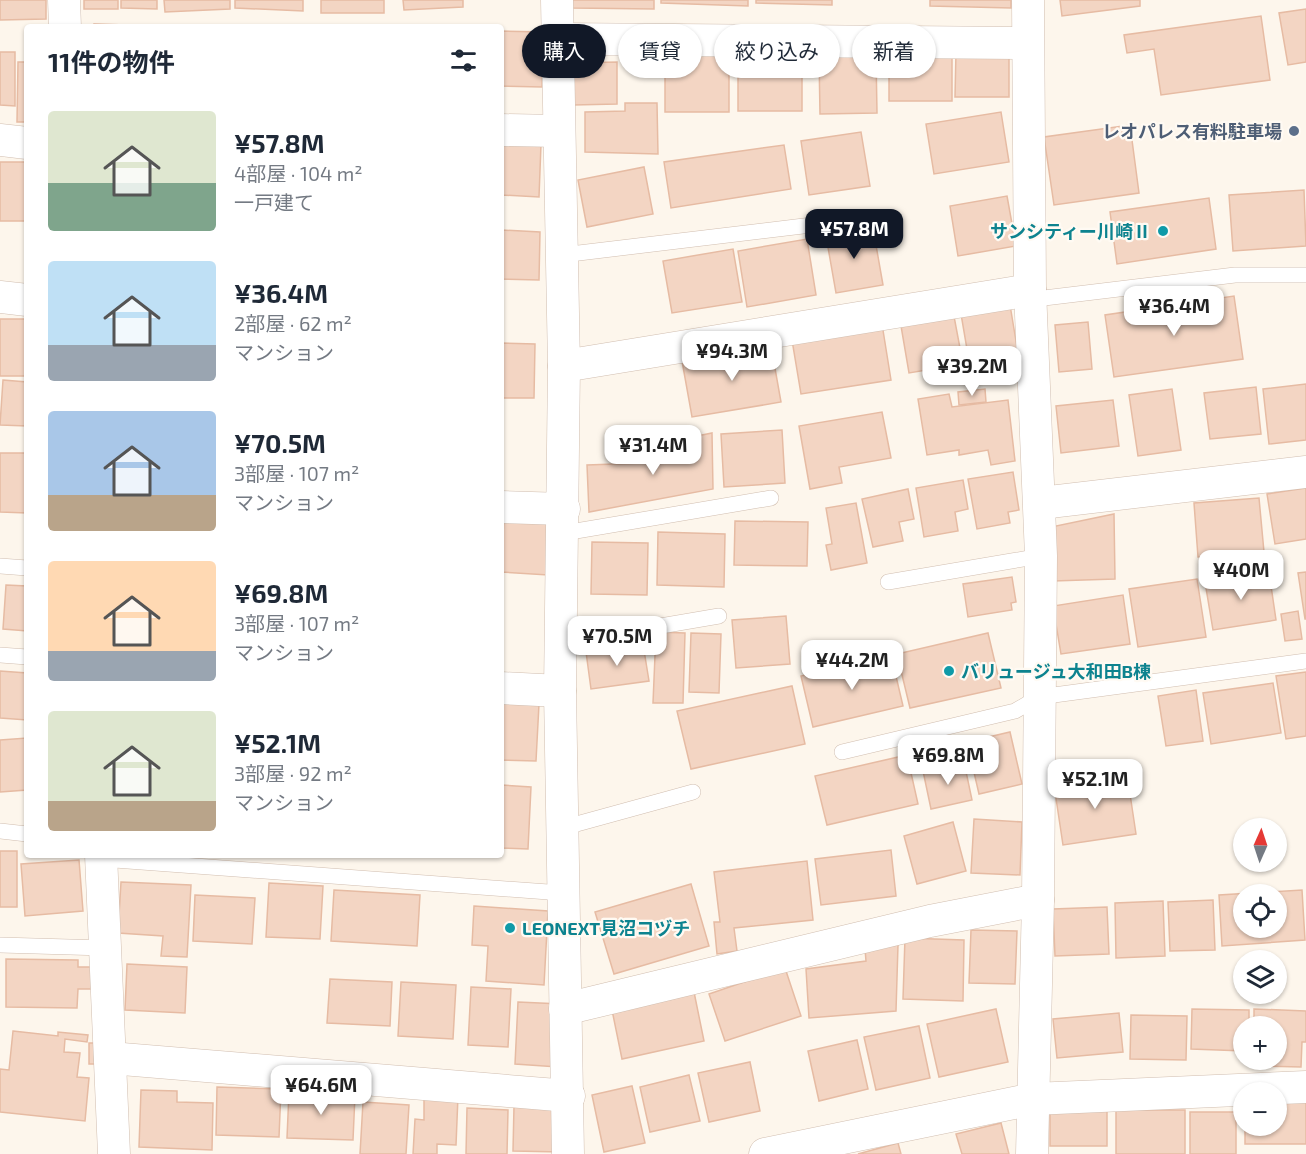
<!DOCTYPE html>
<html lang="ja">
<head>
<meta charset="utf-8">
<style>
  :root { --surface:#fff; --page:#f2f2f3; --text:#1f2937; --muted:#747a83; --accent:#111827 }
  body { margin:0; font-family:"Exo 2","Noto Sans JP",sans-serif; background:var(--page); color:var(--text); height:100vh; display:flex; flex-direction:column; font-size:22px; white-space:nowrap }
  * { box-sizing:border-box; margin:0 }
  p { font-size:20px; color:var(--muted) }
  .icon { flex:none; width:33px; height:33px; fill:none; stroke:currentColor; stroke-width:2; stroke-linecap:round; stroke-linejoin:round }
  .map { position:relative; flex:1; overflow:hidden }
  .details { position:absolute; left:24px; top:24px; width:480px; height:834px; display:flex; flex-direction:column; background:var(--surface); border-radius:6px; box-shadow:0 2px 4px #0004 }
  .details>* { flex:none }
  .banner { position:absolute; left:522px; top:24px; width:570px; height:54px; display:flex; gap:12px }
  .needle { width:39px; rotate:3deg }
  .buttons { position:absolute; left:1233px; top:818px; display:grid; gap:12px }
  .buttons a { display:grid; place-items:center; width:54px; height:54px; border-radius:50%; background:var(--surface); box-shadow:0 2px 4px #0004; font-size:30px }
  .price { position:absolute; translate:-50% -51px; padding:0 14px; border-radius:12px; background:#fff; color:#222; font-size:20px; line-height:39px; filter:drop-shadow(0 2px 3px #0008) }
  .price::after { content:''; position:absolute; left:50%; top:36px; width:18px; height:14px; margin-left:-9px; background:inherit; clip-path:polygon(0 0,100% 0,50% 100%) }
  .price.current { background:var(--accent); color:#fff }
  ul { padding:0; list-style:none }
  li { display:flex; align-items:center; gap:18px; height:150px; padding:0 24px }
  li span { display:grid; place-items:center; flex:none; width:168px; height:120px; border-radius:6px; color:#555 }
  li>.icon { margin-inline-start:auto }
  span .icon { width:72px; height:72px; fill:#fffc; stroke-width:1 }
  li b { font-size:26px }
  h2 { display:flex; justify-content:space-between; align-items:center; height:72px; padding:0 24px; font-size:26px }
  .tag { padding:0 21px; border-radius:27px; background:var(--surface); box-shadow:0 2px 4px #0004; font-size:21px; line-height:54px }
  .tag.current { background:var(--accent); color:#fff }
  .map>svg:first-child { display:block }
</style>
</head>
<body>
<div class="map">
<svg width="1306" height="1154" viewBox="0 0 1306 1154">
  <rect width="100%" height="100%" fill="#fdf6ec"/>
  <g fill="#f3d5c3" stroke="#e6bba3" stroke-width="1.5" fill-rule="evenodd">
    <polygon points="0,0 46,0 46,19 0,20"/>
    <rect x="84" y="0" width="34" height="9"/>
    <polygon points="121,0 157,0 157,9 121,8"/>
    <polygon points="164,0 230,0 230,9 165,12"/>
    <polygon points="235,0 303,0 303,11 235,8"/>
    <rect x="321" y="0" width="63" height="13"/>
    <polygon points="403,0 463,0 463,7 404,10"/>
    <polygon points="572,0 654,0 654,9 572,8"/>
    <polygon points="661,0 748,0 748,6 661,3"/>
    <polygon points="756,0 832,0 832,5 756,3"/>
    <polygon points="930,0 1011,0 1011,8 930,6"/>
    <polygon points="1060,0 1140,0 1140,6 1062,16"/>
    <polygon points="1306,9 1306,62 1288,65 1279,13"/>
    <polygon points="1261,16 1270,80 1161,95 1154,49 1127,53 1124,35"/>
    <polygon points="94,24 161,26 161,27 94,27"/>
    <polygon points="501,31 544,32 542,87 501,86"/>
    <polygon points="0,52 15,52 15,106 0,105"/>
    <polygon points="956,52 1009,52 1009,97 955,97"/>
    <polygon points="729,54 729,112 665,112 665,55"/>
    <rect x="738" y="54" width="64" height="57"/>
    <polygon points="876,56 877,113 820,114 819,57"/>
    <rect x="889" y="56" width="63" height="45"/>
    <polygon points="18,62 27,62 27,122 17,122"/>
    <polygon points="617,62 617,104 573,105 572,63"/>
    <polygon points="625,103 657,103 658,154 585,152 585,112 625,111"/>
    <polygon points="1001,112 1009,162 934,174 926,124"/>
    <polygon points="1130,125 1139,193 1054,205 1044,137"/>
    <polygon points="861,132 870,186 809,195 801,141"/>
    <polygon points="501,143 541,144 539,197 501,195"/>
    <polygon points="784,145 791,189 671,208 664,162"/>
    <rect x="0" y="162" width="27" height="59"/>
    <polygon points="644,167 653,214 587,227 578,180"/>
    <polygon points="1304,190 1306,246 1233,251 1229,195"/>
    <polygon points="1007,196 1016,246 958,256 950,206"/>
    <polygon points="1209,198 1216,249 1117,264 1110,212"/>
    <polygon points="873,228 883,285 836,293 826,236"/>
    <polygon points="501,230 540,232 539,280 501,279"/>
    <polygon points="807,239 816,295 747,307 738,251"/>
    <polygon points="733,249 742,302 672,313 663,261"/>
    <polygon points="1234,296 1243,359 1114,377 1105,315"/>
    <polygon points="1009,299 1019,359 970,367 960,308"/>
    <polygon points="953,311 963,364 909,373 900,320"/>
    <rect x="0" y="319" width="27" height="57"/>
    <polygon points="1088,322 1092,369 1059,372 1055,325"/>
    <polygon points="882,324 891,380 801,394 792,340"/>
    <polygon points="501,343 535,344 534,398 501,398"/>
    <polygon points="771,346 781,402 692,417 682,361"/>
    <polygon points="3,380 27,382 27,426 0,425"/>
    <polygon points="1306,384 1306,440 1269,444 1263,389"/>
    <polygon points="1256,387 1261,434 1210,439 1204,393"/>
    <polygon points="985,389 986,402 959,405 958,392"/>
    <polygon points="1172,389 1181,450 1138,456 1129,395"/>
    <polygon points="949,394 952,407 1008,400 1015,461 991,465 988,450 959,455 959,450 927,455 918,399"/>
    <polygon points="1113,400 1119,446 1061,453 1056,406"/>
    <polygon points="882,412 891,458 839,467 842,483 810,489 799,426"/>
    <polygon points="782,430 785,483 724,487 721,434"/>
    <polygon points="712,433 713,489 589,512 587,465 672,462 672,441"/>
    <polygon points="0,453 27,453 27,513 0,512"/>
    <polygon points="1013,472 1019,510 1008,512 1010,523 977,529 968,479"/>
    <polygon points="963,480 968,509 955,512 958,531 924,537 916,488"/>
    <polygon points="1306,488 1306,539 1275,544 1267,494"/>
    <polygon points="908,489 914,519 899,522 903,541 873,547 862,499"/>
    <polygon points="1259,498 1264,552 1198,557 1194,503"/>
    <polygon points="856,503 867,563 831,570 826,545 832,544 826,508"/>
    <polygon points="1114,514 1115,579 1053,581 1051,527"/>
    <polygon points="504,516 551,518 548,575 501,572"/>
    <polygon points="735,521 808,522 807,566 734,565"/>
    <polygon points="658,532 725,534 724,587 657,585"/>
    <polygon points="592,542 648,543 647,595 591,594"/>
    <polygon points="1269,572 1276,620 1213,630 1205,582"/>
    <polygon points="1306,572 1306,619 1305,619 1298,573"/>
    <polygon points="1012,577 1016,602 1011,603 1012,610 968,617 963,584"/>
    <polygon points="1197,579 1206,637 1138,647 1129,589"/>
    <polygon points="6,585 27,586 27,631 3,629"/>
    <polygon points="1123,595 1130,644 1061,654 1053,606"/>
    <polygon points="1298,611 1302,639 1285,641 1281,614"/>
    <polygon points="786,616 790,664 736,668 732,620"/>
    <polygon points="656,632 685,633 683,703 653,703"/>
    <polygon points="691,633 721,634 719,693 689,692"/>
    <polygon points="988,633 1001,688 910,708 897,654"/>
    <polygon points="643,644 649,681 591,689 586,652"/>
    <polygon points="891,655 903,706 813,727 801,676"/>
    <polygon points="0,671 27,673 27,720 0,718"/>
    <polygon points="1306,672 1306,736 1286,739 1276,676"/>
    <polygon points="1273,683 1281,733 1211,744 1203,693"/>
    <polygon points="792,686 805,744 691,769 677,711"/>
    <polygon points="1196,690 1203,741 1166,746 1158,696"/>
    <polygon points="501,703 539,704 536,761 501,760"/>
    <polygon points="1010,732 1022,784 979,794 967,742"/>
    <polygon points="27,738 27,790 0,792 0,740"/>
    <polygon points="907,755 918,804 827,825 815,776"/>
    <polygon points="964,762 972,800 931,809 923,771"/>
    <polygon points="1127,774 1136,834 1063,845 1054,785"/>
    <polygon points="501,785 531,787 528,849 501,848"/>
    <polygon points="974,819 1022,822 1020,875 971,873"/>
    <polygon points="953,822 966,871 917,884 904,836"/>
    <polygon points="891,850 896,896 821,905 815,859"/>
    <rect x="0" y="851" width="17" height="56"/>
    <polygon points="79,860 83,911 25,916 21,864"/>
    <polygon points="807,861 813,920 734,928 737,951 717,954 714,922 720,922 714,872"/>
    <polygon points="121,882 191,885 187,957 161,956 163,936 118,933"/>
    <polygon points="269,883 323,886 320,939 266,937"/>
    <polygon points="691,884 709,946 614,974 595,912"/>
    <polygon points="334,890 420,895 417,946 331,941"/>
    <path d="M1302 890 1305 940 1222 946 1219 895ZM1244 894H1276V927H1244Z"/>
    <polygon points="195,895 255,898 252,944 193,941"/>
    <polygon points="1213,900 1215,950 1170,951 1168,902"/>
    <polygon points="1163,901 1165,956 1116,958 1115,903"/>
    <polygon points="474,906 548,911 544,985 486,981 488,946 472,945"/>
    <polygon points="1107,907 1109,954 1055,956 1053,909"/>
    <polygon points="971,930 1017,931 1015,984 969,983"/>
    <polygon points="905,938 964,940 963,1001 903,999"/>
    <polygon points="898,945 896,1011 809,1018 806,969 866,961 865,949"/>
    <polygon points="6,959 78,960 78,967 91,967 91,989 78,989 77,1008 6,1007"/>
    <polygon points="127,964 187,967 185,1013 125,1010"/>
    <polygon points="785,968 801,1016 725,1041 709,994"/>
    <polygon points="330,979 392,982 390,1026 327,1023"/>
    <polygon points="401,982 456,985 453,1039 398,1036"/>
    <polygon points="471,987 511,989 508,1047 468,1045"/>
    <polygon points="694,992 704,1041 622,1059 612,1010"/>
    <polygon points="518,1002 561,1004 558,1067 515,1064"/>
    <polygon points="996,1009 1008,1062 939,1077 927,1024"/>
    <polygon points="1192,1009 1249,1010 1249,1026 1244,1026 1244,1051 1191,1049"/>
    <polygon points="1254,1009 1306,1011 1306,1042 1302,1042 1301,1067 1253,1066 1253,1059 1276,1059 1276,1026 1254,1026"/>
    <polygon points="1119,1013 1123,1052 1057,1058 1053,1019"/>
    <polygon points="1131,1015 1187,1016 1186,1060 1130,1059"/>
    <polygon points="919,1026 930,1078 876,1090 864,1037"/>
    <polygon points="13,1031 58,1036 58,1032 88,1035 87,1042 65,1039 64,1052 80,1053 77,1077 89,1078 85,1121 0,1112 0,1069 9,1070"/>
    <polygon points="857,1040 868,1089 819,1101 808,1051"/>
    <rect x="89" y="1043" width="14" height="21"/>
    <polygon points="750,1062 760,1111 709,1122 698,1073"/>
    <polygon points="689,1075 700,1121 650,1132 640,1087"/>
    <polygon points="632,1086 645,1143 604,1152 592,1095"/>
    <polygon points="217,1087 281,1089 279,1137 216,1135"/>
    <polygon points="141,1090 177,1091 177,1102 213,1103 212,1150 139,1147"/>
    <polygon points="289,1092 355,1095 353,1140 287,1138"/>
    <polygon points="424,1094 458,1096 456,1145 437,1144 437,1154 413,1154 415,1119 424,1120"/>
    <polygon points="363,1102 409,1105 406,1154 360,1154"/>
    <polygon points="1276,1102 1306,1102 1306,1144 1245,1144 1245,1125 1276,1125"/>
    <rect x="1050" y="1105" width="57" height="41"/>
    <polygon points="514,1106 563,1107 562,1152 513,1151"/>
    <polygon points="467,1108 508,1110 507,1154 466,1154"/>
    <rect x="1116" y="1110" width="69" height="44"/>
    <rect x="1190" y="1112" width="46" height="42"/>
    <polygon points="1001,1123 1009,1154 962,1154 956,1134"/>
    <polygon points="898,1143 901,1154 858,1154"/>
  </g>
  <g fill="none" stroke-linecap="round" stroke-linejoin="round">
    <g stroke="#d1beb0" stroke-width="16">
      <g id="lane">
        <polyline points="562,255 878,217"/>
        <polyline points="1030,290 1044,298 1235,275 1306,275"/>
        <polyline points="564,533 771,498"/>
        <polyline points="0,566 27,568"/>
        <polyline points="888,582 1041,556"/>
        <polyline points="561,643 719,616"/>
        <polyline points="0,655 27,657"/>
        <polyline points="842,752 1015,711 1039,697 1306,661"/>
        <polyline points="562,828 693,792"/>
        <polyline points="0,831 27,834"/>
        <polyline points="101,859 562,893"/>
        <polyline points="0,945 105,948"/>
      </g>
    </g>
    <g stroke="#d1beb0" stroke-width="33">
      <g id="street">
        <polyline points="64,0 65,27"/>
        <polyline points="557,0 564,366 560,691 568,1154"/>
        <polyline points="1028,0 1030,290 1041,556 1038,900 1032,1154"/>
        <polyline points="559,39 1027,43"/>
        <polyline points="501,130 559,131"/>
        <polyline points="0,140 27,143"/>
        <polyline points="0,297 27,300"/>
        <polyline points="564,366 1030,290"/>
        <polyline points="1041,503 1306,472"/>
        <polyline points="501,507 564,509"/>
        <polyline points="501,688 560,691"/>
        <polyline points="101,855 114,1154"/>
        <polyline points="565,1009 930,921 1038,900"/>
        <polyline points="110,1058 569,1096"/>
        <polyline points="765,1154 1033,1099 1306,1087"/>
      </g>
    </g>
    <use href="#lane" stroke="#fff" stroke-width="15"/>
    <use href="#street" stroke="#fff" stroke-width="32"/>
  </g>
  <circle fill="#5c6f8a" stroke="#fffaf3" stroke-width="2" cx="1294" cy="131" r="6"/>
  <g fill="#0f9aa8" stroke="#fffaf3" stroke-width="2">
    <circle cx="1163" cy="231" r="6"/>
    <circle cx="949" cy="671" r="6"/>
    <circle cx="510" cy="928" r="6"/>
  </g>
  <g text-anchor="middle" dominant-baseline="central" stroke-width="4.5" stroke-linejoin="round" paint-order="stroke">
    <g font-size="18" font-weight="bold" fill="#4e5e75" stroke="#fffaf3" text-anchor="end">
      <text x="1282" y="131">レオパレス有料駐車場</text>
    </g>
    <g font-size="18" font-weight="bold" fill="#0d838f" stroke="#fffaf3" text-anchor="start">
      <text x="1151" y="231" text-anchor="end">サンシティー川崎Ⅱ</text>
      <text x="961" y="671">バリュージュ大和田B棟</text>
      <text x="522" y="928">LEONEXT見沼コヅチ</text>
    </g>
  </g>
</svg>
<div class="buttons">
<a><svg class="needle" viewBox="-14 -14 28 28"><path d="M0-13l5 13h-10z" fill="#e53935"/><path d="M0 13l5-13h-10z" fill="#747a83"/></svg></a>
<a><svg class="icon" aria-label="locate" viewBox="0 0 24 24"><circle cx="12" cy="12" r="6"/><path d="M12 2v4M12 18v4M2 12h4M18 12h4"/></svg></a>
<a><svg class="icon" aria-label="layers" viewBox="0 0 24 24"><path d="M12 4l9 5-9 5-9-5zM3 14l9 5 9-5"/></svg></a>
<a>+</a>
<a>−</a>
</div>
<b class="price current" style="left:854px;top:260px">¥57.8M</b>
<b class="price" style="left:1174px;top:337px">¥36.4M</b>
<b class="price" style="left:732px;top:382px">¥94.3M</b>
<b class="price" style="left:972px;top:397px">¥39.2M</b>
<b class="price" style="left:653px;top:476px">¥31.4M</b>
<b class="price" style="left:1241px;top:601px">¥40M</b>
<b class="price" style="left:617px;top:667px">¥70.5M</b>
<b class="price" style="left:852px;top:691px">¥44.2M</b>
<b class="price" style="left:948px;top:786px">¥69.8M</b>
<b class="price" style="left:1095px;top:810px">¥52.1M</b>
<b class="price" style="left:321px;top:1116px">¥64.6M</b>
<div class="banner">
<a class="tag current">購入</a>
<a class="tag">賃貸</a>
<a class="tag">絞り込み</a>
<a class="tag">新着</a>
</div>
<section class="details">
<h2>11件の物件<svg class="icon" aria-label="filters" viewBox="0 0 24 24"><path d="M4 7h16M4 17h16"/><circle cx="9" cy="7" r="2"/><circle cx="15" cy="17" r="2"/></svg></h2>
<ul>
<li><span style="background:linear-gradient(#dfe7d0 60%,#7fa58c 0)"><svg class="icon" aria-label="home" viewBox="0 0 24 24"><path d="M3 11l9-7 9 7M6 9v11h12V9"/></svg></span><div><b>¥57.8M</b><p>4部屋 · 104 m²</p><p>一戸建て</p></div></li>
<li><span style="background:linear-gradient(#bfe0f5 70%,#9aa5b1 0)"><svg class="icon" aria-label="home" viewBox="0 0 24 24"><path d="M3 11l9-7 9 7M6 9v11h12V9"/></svg></span><div><b>¥36.4M</b><p>2部屋 · 62 m²</p><p>マンション</p></div></li>
<li><span style="background:linear-gradient(#a9c7e8 70%,#b9a48a 0)"><svg class="icon" aria-label="home" viewBox="0 0 24 24"><path d="M3 11l9-7 9 7M6 9v11h12V9"/></svg></span><div><b>¥70.5M</b><p>3部屋 · 107 m²</p><p>マンション</p></div></li>
<li><span style="background:linear-gradient(#ffd9b3 75%,#9aa5b1 0)"><svg class="icon" aria-label="home" viewBox="0 0 24 24"><path d="M3 11l9-7 9 7M6 9v11h12V9"/></svg></span><div><b>¥69.8M</b><p>3部屋 · 107 m²</p><p>マンション</p></div></li>
<li><span style="background:linear-gradient(#dfe7d0 75%,#b9a48a 0)"><svg class="icon" aria-label="home" viewBox="0 0 24 24"><path d="M3 11l9-7 9 7M6 9v11h12V9"/></svg></span><div><b>¥52.1M</b><p>3部屋 · 92 m²</p><p>マンション</p></div></li>
</ul>
</section>
</div>
</body>
</html>
